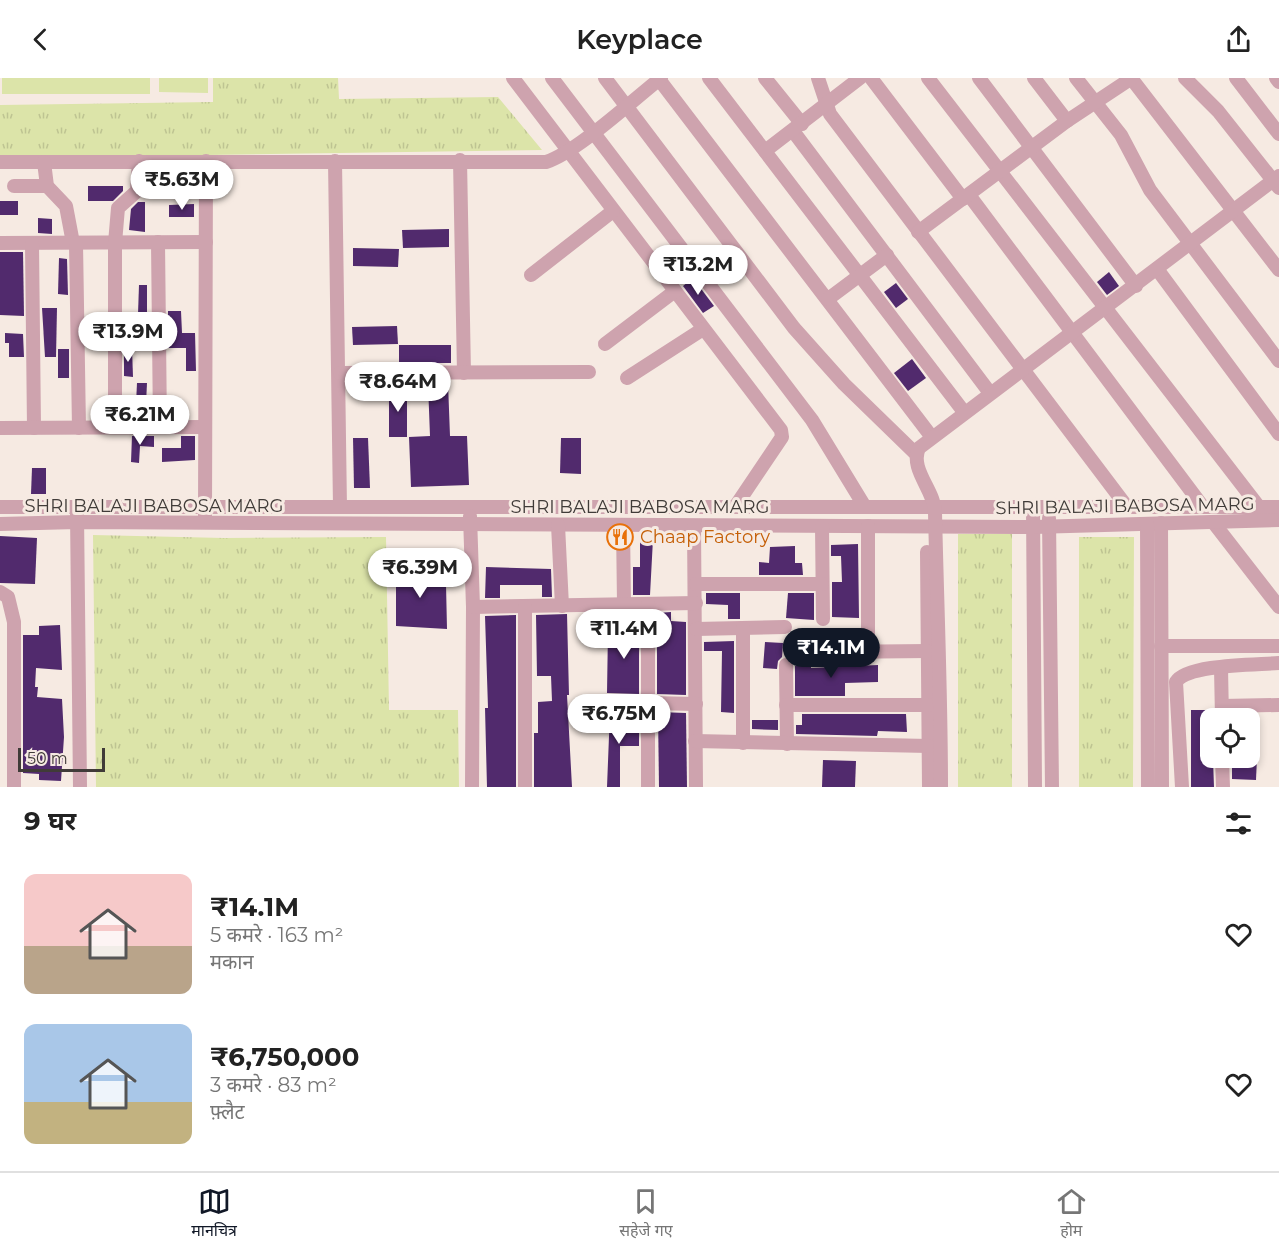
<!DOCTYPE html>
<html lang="hi">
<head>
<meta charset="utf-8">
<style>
  :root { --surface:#fff; --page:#f6f6f6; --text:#222; --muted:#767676; --line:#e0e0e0; --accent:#111827 }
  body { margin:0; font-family:Montserrat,"Noto Sans Devanagari",sans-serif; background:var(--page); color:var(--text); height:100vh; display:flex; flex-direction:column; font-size:22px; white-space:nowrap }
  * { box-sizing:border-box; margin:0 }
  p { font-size:20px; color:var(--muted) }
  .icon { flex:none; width:33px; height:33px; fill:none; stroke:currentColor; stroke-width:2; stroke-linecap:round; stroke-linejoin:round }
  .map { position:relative; height:709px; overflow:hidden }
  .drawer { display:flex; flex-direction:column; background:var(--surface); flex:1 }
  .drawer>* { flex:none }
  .tools { position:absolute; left:1200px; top:630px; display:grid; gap:12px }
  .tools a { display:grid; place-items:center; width:60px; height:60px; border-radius:12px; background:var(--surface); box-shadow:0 3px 9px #0003; font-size:30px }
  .scale { position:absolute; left:18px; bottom:15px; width:87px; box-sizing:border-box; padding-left:6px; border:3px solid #403b38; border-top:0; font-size:16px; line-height:21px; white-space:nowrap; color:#403b38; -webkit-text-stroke:4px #f6eae2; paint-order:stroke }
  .price { position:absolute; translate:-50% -51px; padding:0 14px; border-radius:21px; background:#fff; color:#222; font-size:20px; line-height:39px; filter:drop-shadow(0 2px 3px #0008) }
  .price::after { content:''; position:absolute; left:50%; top:36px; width:18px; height:14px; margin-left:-9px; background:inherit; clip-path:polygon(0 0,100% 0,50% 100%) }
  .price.on { background:var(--accent); color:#fff }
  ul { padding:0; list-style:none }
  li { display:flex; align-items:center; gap:18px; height:150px; padding:0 24px }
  li span { display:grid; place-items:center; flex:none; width:168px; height:120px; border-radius:12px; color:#555 }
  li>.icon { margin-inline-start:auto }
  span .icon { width:72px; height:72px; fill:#fffc; stroke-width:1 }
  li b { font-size:26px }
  h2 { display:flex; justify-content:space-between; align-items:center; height:72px; padding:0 24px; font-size:26px }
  header { display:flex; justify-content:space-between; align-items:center; height:78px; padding:0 24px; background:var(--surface); font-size:27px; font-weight:600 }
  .tabs { display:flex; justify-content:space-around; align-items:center; height:84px; border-top:2px solid var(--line); background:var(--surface); font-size:16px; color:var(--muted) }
  .tabs a { display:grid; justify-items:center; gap:3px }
  .tabs .on { color:var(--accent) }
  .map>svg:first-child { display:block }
</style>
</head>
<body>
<header><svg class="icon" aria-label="back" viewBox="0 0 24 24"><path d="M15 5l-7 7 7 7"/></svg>Keyplace<svg class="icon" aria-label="share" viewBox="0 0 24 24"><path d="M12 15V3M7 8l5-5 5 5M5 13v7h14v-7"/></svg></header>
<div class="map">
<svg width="1279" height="709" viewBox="0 0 1279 709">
  <defs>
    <pattern id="park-tufts" width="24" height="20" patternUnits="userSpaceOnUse" patternTransform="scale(1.5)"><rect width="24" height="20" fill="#dce4a9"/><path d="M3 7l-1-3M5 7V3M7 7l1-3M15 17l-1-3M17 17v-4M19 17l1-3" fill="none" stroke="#bec492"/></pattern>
  </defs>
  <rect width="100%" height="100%" fill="#f6eae2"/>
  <g fill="#dce4a9">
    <rect x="2" y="0" width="148" height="16"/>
    <polygon points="159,0 208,0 208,15 159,14"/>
  </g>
  <g fill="url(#park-tufts)">
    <polygon points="213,0 338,0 339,21 498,19 542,72 0,80 0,27 213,24"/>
    <rect x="958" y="456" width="54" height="253"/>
    <polygon points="93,457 224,460 386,459 389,632 458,632 459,709 96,709"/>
    <polygon points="1079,459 1134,459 1133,709 1079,709"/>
  </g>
  <g fill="#512a6d">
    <polygon points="88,108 123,108 123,113 113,123 88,123"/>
    <rect x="0" y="123" width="18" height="14"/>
    <polygon points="138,124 145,124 145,154 129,152 131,131"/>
    <polygon points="194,126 194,139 169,139 169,127"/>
    <polygon points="38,140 52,141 52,156 38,155"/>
    <polygon points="449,151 449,169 403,170 402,152"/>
    <polygon points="353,170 399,171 398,189 353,188"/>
    <polygon points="0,174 23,174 24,238 0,237"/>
    <polygon points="59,180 67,181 68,217 58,216"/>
    <polygon points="1109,194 1119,208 1107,217 1097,204"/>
    <polygon points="693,200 714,228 703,235 683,208"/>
    <polygon points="896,205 908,221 896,230 884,214"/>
    <polygon points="139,207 147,207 147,237 138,236"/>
    <polygon points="42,230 57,230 56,279 45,279"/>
    <polygon points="168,233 181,233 182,255 195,255 196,293 186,293 186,270 168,270"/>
    <polygon points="397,248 398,266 353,267 352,249"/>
    <polygon points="5,255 23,256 24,279 9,279 9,265 5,265"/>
    <rect x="399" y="267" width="52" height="18"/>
    <polygon points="124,270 132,270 133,299 124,298"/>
    <rect x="58" y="271" width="11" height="29"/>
    <polygon points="912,281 926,300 908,313 894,295"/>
    <polygon points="137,305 147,305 146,326 136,326"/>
    <polygon points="448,305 450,358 467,358 469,407 411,409 409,359 430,358 428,306"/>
    <rect x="389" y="311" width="18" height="48"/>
    <polygon points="132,358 154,358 154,369 140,368 139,385 131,384"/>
    <polygon points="181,358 195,358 195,382 162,384 162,370 181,370"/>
    <polygon points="353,360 368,360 370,410 354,410"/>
    <polygon points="561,360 581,360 581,396 560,395"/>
    <polygon points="32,390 46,390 46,416 31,416"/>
    <polygon points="0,458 37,460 35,506 0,505"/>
    <polygon points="640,461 653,461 650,517 633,517 633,489 640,489"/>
    <polygon points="858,466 859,540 832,539 832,504 842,504 841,478 831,478 831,467"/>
    <polygon points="795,468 795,485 802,485 803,497 759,497 759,484 769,485 770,469"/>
    <polygon points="396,488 425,488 433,498 446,506 447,551 396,548"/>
    <polygon points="486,489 551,491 552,519 542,519 542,507 500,507 500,520 485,520"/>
    <polygon points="706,515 740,515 740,541 728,541 728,527 706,526"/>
    <polygon points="788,515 814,515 814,542 786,540"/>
    <polygon points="671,534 671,543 686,544 686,617 657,616 657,535"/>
    <polygon points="567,536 569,617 567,617 572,709 534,709 534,655 538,655 538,624 552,623 551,598 537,598 536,537"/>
    <polygon points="516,537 516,709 487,709 485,630 488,630 485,538"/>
    <polygon points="627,542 639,542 639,616 607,615 608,552 626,552"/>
    <polygon points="60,547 62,592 36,590 35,609 38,609 37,619 62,621 64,659 61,703 39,702 39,696 23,695 23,557 39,557 39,548"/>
    <polygon points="734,563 734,635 721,634 722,573 704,573 704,564"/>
    <polygon points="765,564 783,565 782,579 778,583 777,591 763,590"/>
    <polygon points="878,587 878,604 845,605 845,618 795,618 795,588 811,588 811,590"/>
    <polygon points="1191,632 1210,632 1210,681 1213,681 1214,709 1191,709"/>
    <polygon points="610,633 624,633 624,648 639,648 639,668 620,668 620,709 607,709"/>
    <polygon points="658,634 686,635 687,709 659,709"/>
    <polygon points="802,636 906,636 907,654 878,653 877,658 796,656 796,647 802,647"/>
    <polygon points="752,642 778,642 778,652 752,651"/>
    <polygon points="1232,680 1257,680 1256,702 1232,701"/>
    <polygon points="823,682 856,683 855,709 822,709"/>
  </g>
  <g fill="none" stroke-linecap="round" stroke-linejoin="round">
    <g stroke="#cea3ae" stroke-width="14">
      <polyline points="513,0 781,352 782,359 735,429"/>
      <polyline points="552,0 812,342 865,429"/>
      <polyline points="605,0 794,250 844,306 916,376"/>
      <polyline points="658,0 931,358"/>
      <polyline points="709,0 964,334"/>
      <polyline points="765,0 802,46"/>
      <polyline points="818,0 830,36 1127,429"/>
      <polyline points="871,0 963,121"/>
      <polyline points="928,0 1259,429"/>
      <polyline points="979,0 1136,208"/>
      <polyline points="1034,0 1067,43"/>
      <polyline points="1076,0 1121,57 1150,112 1279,283"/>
      <polyline points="1131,0 1279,192"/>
      <polyline points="1185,0 1218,33 1279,110"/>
      <polyline points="1236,0 1279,56"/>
      <polyline points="1276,0 1279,4"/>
      <polyline points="793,53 990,315"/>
      <polyline points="765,73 860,0"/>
      <polyline points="460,82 464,295"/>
      <polyline points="335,83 340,429"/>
      <path d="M0 84H546C576 75 634 21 661 0"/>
      <polyline points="44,84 47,108 66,128 73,165"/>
      <polyline points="14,108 47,108"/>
      <polyline points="969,117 1203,429"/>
      <polyline points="918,154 1067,43 1132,0"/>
      <polyline points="158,164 160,349"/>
      <polyline points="0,165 206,164"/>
      <polyline points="76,165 79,350"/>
      <polyline points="32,166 34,350"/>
      <polyline points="1157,191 1279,356"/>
      <polyline points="531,197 613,133"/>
      <polyline points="828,221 887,177"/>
      <polyline points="605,266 675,213"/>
      <polyline points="340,295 589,294"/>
      <polyline points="627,300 703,251"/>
      <polyline points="115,349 115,165 118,130 137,113 139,83"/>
      <polyline points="0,350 205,349"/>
      <polyline points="0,429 1279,429"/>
      <polyline points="1033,429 1035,709"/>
      <polyline points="77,435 80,709"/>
      <polyline points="205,438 206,83"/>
      <polyline points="470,438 473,529 472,709"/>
      <polyline points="1049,440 1052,709"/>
      <polyline points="1213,444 1279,529"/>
      <polyline points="1161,445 1162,709"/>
      <polyline points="0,446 77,444 1034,449 1279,442"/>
      <polyline points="1147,446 1148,709"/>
      <polyline points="558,447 562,528"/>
      <polyline points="623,447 624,526"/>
      <polyline points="694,448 696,709"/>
      <polyline points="822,448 823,541"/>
      <polyline points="927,474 929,709"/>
      <polyline points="696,506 822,506"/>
      <polyline points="0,514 8,519 14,544 14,709"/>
      <polyline points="473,529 696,525"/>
      <polyline points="696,551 785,549"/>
      <polyline points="1161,568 1279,568"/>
      <polyline points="830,574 928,573"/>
      <polyline points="868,574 868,448"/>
      <polyline points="786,587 787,666"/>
      <polyline points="1221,590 1222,640"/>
      <polyline points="606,624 696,626"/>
      <polyline points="786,627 928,627"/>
      <polyline points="1222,628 1279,627"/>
      <polyline points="695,663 929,668"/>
      <polyline points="743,665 743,550"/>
      <polyline points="1222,680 1223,709"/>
      <polyline points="525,709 525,529"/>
      <polyline points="648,709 648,526"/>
      <path d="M941 709C941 617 937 526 935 434 935 413 909 391 919 370L1279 98"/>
      <path d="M1182 709 1176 604C1187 586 1256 587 1279 585"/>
    </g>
  </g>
  <defs>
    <g id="restaurant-ring" transform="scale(1.35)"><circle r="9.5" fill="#f6eae2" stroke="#e8710a" stroke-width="1.5"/><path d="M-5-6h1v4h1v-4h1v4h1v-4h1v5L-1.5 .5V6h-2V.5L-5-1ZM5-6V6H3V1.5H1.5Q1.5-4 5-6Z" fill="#e8710a"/></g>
  </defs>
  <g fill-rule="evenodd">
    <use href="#restaurant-ring" x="620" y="459"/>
  </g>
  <g text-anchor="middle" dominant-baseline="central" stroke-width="6" stroke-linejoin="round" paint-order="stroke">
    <g font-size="18" fill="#403b38" stroke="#f6eae2">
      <text x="154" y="428">SHRI BALAJI BABOSA MARG</text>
      <text transform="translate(1125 428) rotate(-1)">SHRI BALAJI BABOSA MARG</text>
      <text x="640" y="429">SHRI BALAJI BABOSA MARG</text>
    </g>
    <g font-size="18" fill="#c56008" stroke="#f6eae2" text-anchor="start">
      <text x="640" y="459">Chaap Factory</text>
    </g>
  </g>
</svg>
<div class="tools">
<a><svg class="icon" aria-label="locate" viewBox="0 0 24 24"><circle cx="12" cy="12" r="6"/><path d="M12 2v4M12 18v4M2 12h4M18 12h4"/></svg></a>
</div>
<div class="scale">50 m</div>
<b class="price" style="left:182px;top:133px">₹5.63M</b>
<b class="price" style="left:698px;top:218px">₹13.2M</b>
<b class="price" style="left:128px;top:285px">₹13.9M</b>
<b class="price" style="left:398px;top:335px">₹8.64M</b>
<b class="price" style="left:140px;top:368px">₹6.21M</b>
<b class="price" style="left:420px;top:521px">₹6.39M</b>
<b class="price" style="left:624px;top:582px">₹11.4M</b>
<b class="price on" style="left:831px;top:601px">₹14.1M</b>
<b class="price" style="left:619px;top:667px">₹6.75M</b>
</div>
<section class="drawer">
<h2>9 घर<svg class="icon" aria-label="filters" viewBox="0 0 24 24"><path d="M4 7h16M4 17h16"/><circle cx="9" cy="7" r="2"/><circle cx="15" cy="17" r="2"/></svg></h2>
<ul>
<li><span style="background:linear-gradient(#f6c9c9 60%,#b9a48a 0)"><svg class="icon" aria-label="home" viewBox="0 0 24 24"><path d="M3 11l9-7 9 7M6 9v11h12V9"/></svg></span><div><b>₹14.1M</b><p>5 कमरे · 163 m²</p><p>मकान</p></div><svg class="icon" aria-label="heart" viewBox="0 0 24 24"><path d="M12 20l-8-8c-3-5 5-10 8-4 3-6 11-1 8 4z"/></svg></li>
<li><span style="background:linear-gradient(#a9c7e8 65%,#c2b280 0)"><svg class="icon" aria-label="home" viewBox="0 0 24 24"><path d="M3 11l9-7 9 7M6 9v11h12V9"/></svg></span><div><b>₹6,750,000</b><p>3 कमरे · 83 m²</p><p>फ़्लैट</p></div><svg class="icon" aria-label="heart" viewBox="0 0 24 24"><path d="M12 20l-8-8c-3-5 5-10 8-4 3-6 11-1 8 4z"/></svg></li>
</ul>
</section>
<nav class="tabs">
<a class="on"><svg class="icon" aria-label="map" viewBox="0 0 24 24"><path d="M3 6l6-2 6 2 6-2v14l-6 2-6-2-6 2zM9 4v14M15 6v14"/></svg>मानचित्र</a>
<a><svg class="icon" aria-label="saved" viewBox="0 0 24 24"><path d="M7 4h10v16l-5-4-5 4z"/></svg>सहेजे गए</a>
<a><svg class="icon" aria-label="home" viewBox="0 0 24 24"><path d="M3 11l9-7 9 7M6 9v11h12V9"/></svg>होम</a>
</nav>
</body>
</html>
